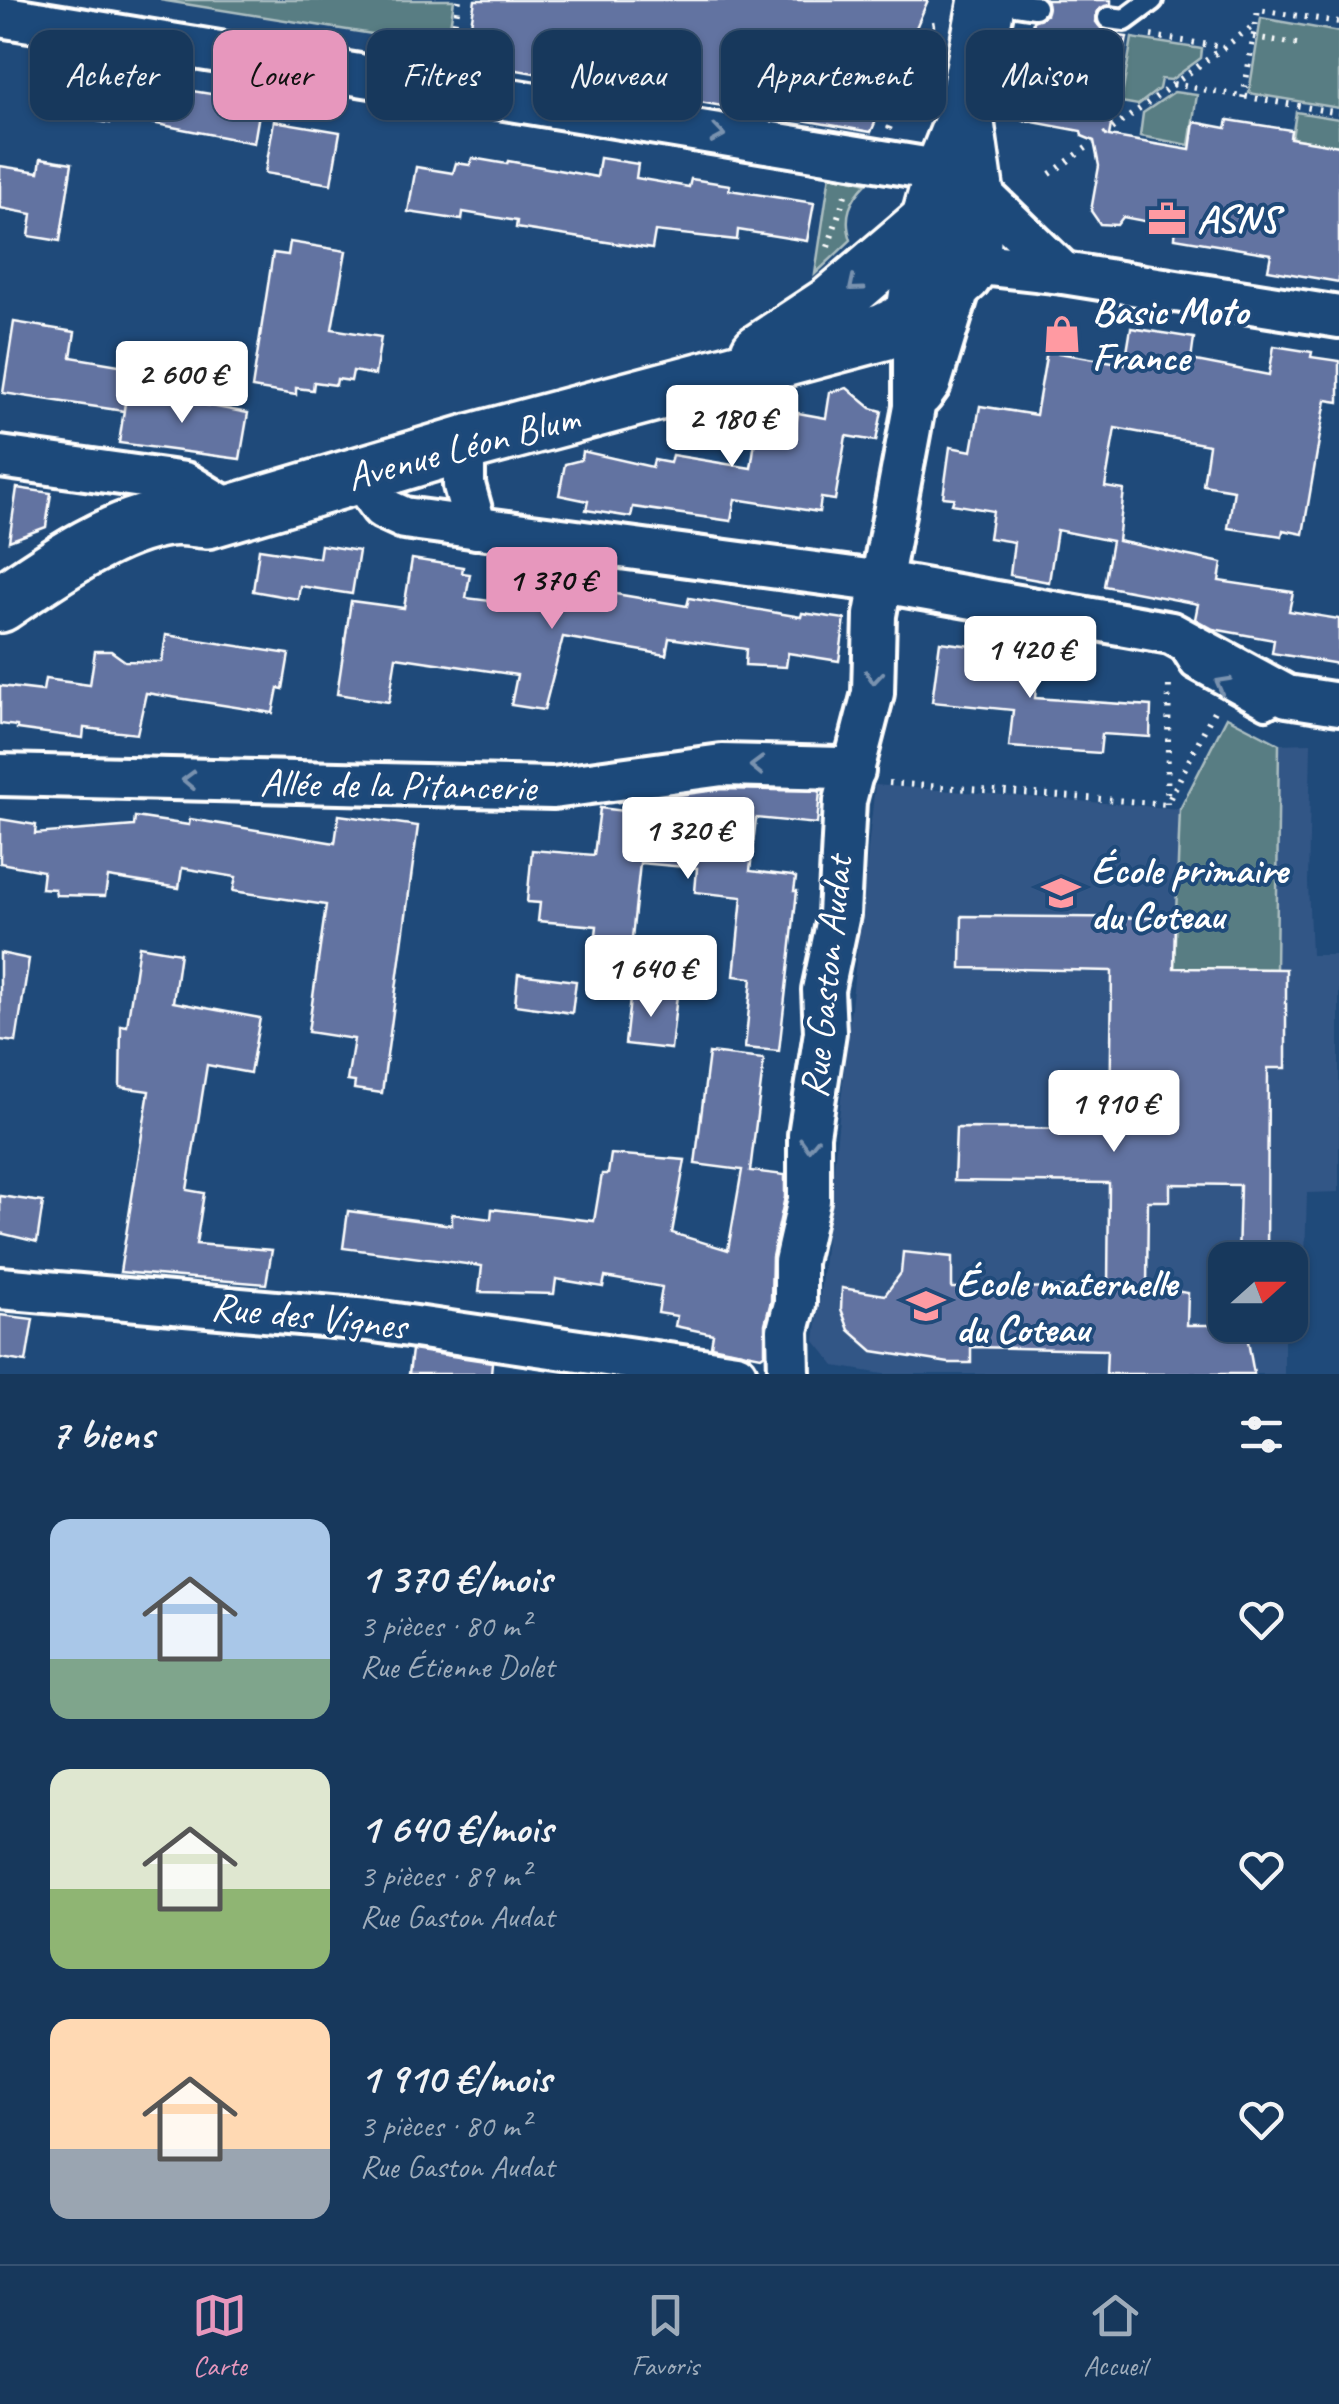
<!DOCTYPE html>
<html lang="fr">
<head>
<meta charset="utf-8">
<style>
  :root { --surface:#17385c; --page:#203f62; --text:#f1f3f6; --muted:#9eacbb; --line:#365272; --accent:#e797bd }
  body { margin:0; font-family:Caveat,sans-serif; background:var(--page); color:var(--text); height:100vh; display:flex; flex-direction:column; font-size:38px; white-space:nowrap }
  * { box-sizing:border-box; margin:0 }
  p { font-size:32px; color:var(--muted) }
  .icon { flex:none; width:55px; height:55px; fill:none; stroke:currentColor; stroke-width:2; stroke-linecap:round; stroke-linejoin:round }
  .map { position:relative; height:1374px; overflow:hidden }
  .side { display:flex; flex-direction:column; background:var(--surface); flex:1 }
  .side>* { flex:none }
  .hud { position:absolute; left:30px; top:30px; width:1280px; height:90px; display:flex; gap:20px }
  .needle { width:65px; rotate:69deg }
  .buttons { position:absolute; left:1208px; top:1242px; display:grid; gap:20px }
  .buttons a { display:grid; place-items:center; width:100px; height:100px; border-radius:20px; background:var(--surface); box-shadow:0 2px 8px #0004,0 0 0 2px var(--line); font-size:50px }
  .price { position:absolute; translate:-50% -85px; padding:0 22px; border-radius:10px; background:#fff; color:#222; font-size:32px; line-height:65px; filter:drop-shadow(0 2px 5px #0008) }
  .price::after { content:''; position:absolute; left:50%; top:60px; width:30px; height:22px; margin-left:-15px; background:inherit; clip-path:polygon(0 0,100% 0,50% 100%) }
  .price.on { background:var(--accent); color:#111 }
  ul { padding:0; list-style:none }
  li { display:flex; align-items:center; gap:30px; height:250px; padding:0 50px }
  li span { display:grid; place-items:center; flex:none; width:280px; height:200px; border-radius:20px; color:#555 }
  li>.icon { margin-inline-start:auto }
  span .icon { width:120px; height:120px; fill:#fffc; stroke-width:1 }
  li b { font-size:42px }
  h2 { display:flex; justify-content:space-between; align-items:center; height:120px; padding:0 50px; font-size:42px }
  .chip { padding:0 35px; border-radius:20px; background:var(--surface); box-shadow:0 2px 8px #0004,0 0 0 2px var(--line); font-size:35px; line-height:90px }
  .chip.on { background:var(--accent); color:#111 }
  .menu { display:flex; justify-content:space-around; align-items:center; height:140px; border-top:2px solid var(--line); background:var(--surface); font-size:28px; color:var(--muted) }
  .menu a { display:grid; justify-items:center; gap:5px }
  .menu .on { color:var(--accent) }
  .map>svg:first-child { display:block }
</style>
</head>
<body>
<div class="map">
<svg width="1339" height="1374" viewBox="0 0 1339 1374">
  <rect width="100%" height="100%" fill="#1f4a7a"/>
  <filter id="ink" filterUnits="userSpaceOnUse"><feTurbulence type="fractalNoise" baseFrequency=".01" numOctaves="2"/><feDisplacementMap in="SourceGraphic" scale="20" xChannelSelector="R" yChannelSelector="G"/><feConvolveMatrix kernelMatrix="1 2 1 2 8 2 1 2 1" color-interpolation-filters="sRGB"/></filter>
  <g filter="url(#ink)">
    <path fill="#335686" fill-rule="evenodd" d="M1227 717 1279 744 1311 743 1308 883 1311 955H1339V1192L1307 1193 1303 1322 1284 1333V1374H883L835 1366 815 1341 875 785 1180 809ZM1225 1260H1290V1325H1225Z"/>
    <g fill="#587d83" stroke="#acbec1" stroke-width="2.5">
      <polygon points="160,0 454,0 447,46"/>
      <polygon points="1261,18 1339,32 1339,108 1249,93"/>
      <polygon points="1132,38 1202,49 1201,58 1171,80 1161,79 1159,89 1138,105 1121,102"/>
      <polygon points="1174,92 1197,95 1189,145 1140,136 1143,113"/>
      <polygon points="1296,112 1339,119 1339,146 1292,138"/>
      <path d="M830 174 867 183C850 200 843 216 851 240L815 274Z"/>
      <polygon points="1227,717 1279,744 1276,969 1174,968 1180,809"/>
    </g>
    <g fill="#6273a1" stroke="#fff" stroke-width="2.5">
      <polygon points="475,0 928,0 871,132 465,61"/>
      <polygon points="1046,0 1111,0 1111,4 1098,11 1096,22 1106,34 1127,37 1109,136 1190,150 1194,122 1226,128 1228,120 1291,130 1290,138 1339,146 1339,282 1268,270 1271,254 1175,238 1176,227 1123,217 1117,225 1100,224 1091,211 1099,166 1094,141 1082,136 1081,131 1022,120 1019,111 1021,98 1067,61 1028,54 1033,21 1046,15"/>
      <polygon points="80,73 261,102 254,143 111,115 110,123 73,117"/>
      <polygon points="274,121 340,132 331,184 265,173"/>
      <polygon points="41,158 72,163 60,241 29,236 32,214 0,208 0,166 39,172"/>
      <polygon points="472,158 507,164 508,161 597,177 600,158 638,164 636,178 689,187 691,179 730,185 729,190 814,203 807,241 738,230 737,240 655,231 652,249 516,228 517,221 463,212 462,220 408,212 416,167 453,173 456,163 470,165"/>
      <polygon points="290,242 346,251 332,329 381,337 375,375 353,371 351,381 337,379 336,385 314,382 313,390 296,388 296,395 252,388 273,253 288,255"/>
      <polygon points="14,322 75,332 71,357 131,367 124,411 3,393"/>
      <polygon points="1131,328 1194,338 1191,360 1269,375 1274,346 1312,352 1311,357 1339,361 1339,402 1326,400 1303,534 1283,530 1282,536 1228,528 1234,490 1203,485 1209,445 1115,428 1105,487 1124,490 1118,541 1222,563 1219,581 1293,592 1289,611 1339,619 1339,664 1272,653 1274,640 1213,629 1195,619 1198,604 1104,586 1112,541 1057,530 1049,582 1010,575 1014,542 989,538 993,511 952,504 954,498 943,497 950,447 972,451 980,406 1036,415 1047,351 1125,364"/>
      <polygon points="847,388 871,408 882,411 876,441 846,436 835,500 821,498 819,512 735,499 731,521 633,507 631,517 586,510 588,501 559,495 565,464 581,460 582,451 652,467 654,460 670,463 672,455 751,468 758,421 796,427 798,413 826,418 830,392"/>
      <polygon points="127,390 248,413 240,459 119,443"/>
      <polygon points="17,488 51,493 46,527 9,541"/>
      <polygon points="321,545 359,551 352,594 300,586 298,599 253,591 259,549 319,558"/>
      <polygon points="412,559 463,567 462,573 470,574 466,598 523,605 527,579 687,606 689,598 801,617 802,613 845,619 839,661 788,653 786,667 745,665 746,649 669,638 666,655 563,637 544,710 511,705 517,675 396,657 389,702 337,694 351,601 404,608"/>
      <polygon points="166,635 289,654 283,689 278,688 273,713 146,693 137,734 84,728 83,738 17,729 17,726 0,724 0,686 43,691 45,679 90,685 95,651 111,651 125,661 162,662"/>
      <polygon points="940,642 1036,654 1039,656 1035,698 1151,706 1150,737 1102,734 1100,753 1009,747 1013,710 932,702"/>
      <polygon points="723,789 820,791 817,824 756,818 750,871 792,876 796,878 794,891 797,891 779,1051 745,1048 752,978 734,976 742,897 695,892 697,868 640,863 631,948 595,944 597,926 538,921 540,903 527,902 532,850 594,855 600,808 664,816 665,797"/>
      <polygon points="339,815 418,826 382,1093 354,1089 355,1082 347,1081 354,1039 308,1032 326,905 233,891 236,877 182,868 179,888 108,877 105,896 56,895 55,889 41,888 43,871 0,863 0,819 36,825 35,834 134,826 135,817 189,825 190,819 335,843"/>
      <polygon points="962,916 1175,918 1174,968 1286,969 1286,1068 1268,1068 1267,1260 1238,1260 1240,1185 1170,1184 1170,1201 1148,1201 1147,1287 1188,1293 1187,1325 1245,1325 1254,1374 1106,1374 1107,1350 971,1347 971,1363 949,1363 873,1351 849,1330 841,1309 842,1288 885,1295 901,1273 903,1252 952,1257 952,1288 1108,1287 1109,1183 954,1181 956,1128 1110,1129 1112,971 961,968"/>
      <polygon points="139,946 180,953 173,1002 260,1018 250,1073 207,1065 187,1190 204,1193 196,1244 272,1250 266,1284 120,1272 149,1091 120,1087 121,1025 127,1026"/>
      <polygon points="0,953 29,959 16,1042 0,1040"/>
      <polygon points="518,974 576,981 572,1013 515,1005"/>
      <polygon points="631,990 677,995 671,1049 625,1044"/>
      <polygon points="709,1053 764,1059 750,1171 785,1175 785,1197 772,1257 771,1301 765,1324 765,1353 761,1356 711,1346 713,1334 675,1326 677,1316 658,1313 662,1287 605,1277 603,1287 556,1279 554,1294 479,1292 482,1266 343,1248 348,1211 452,1225 452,1214 491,1219 492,1209 594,1221 602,1174 608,1174 611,1154 685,1160 672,1233 728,1250 742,1170 695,1164"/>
      <polygon points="0,1196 43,1202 37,1242 0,1233"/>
      <polygon points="0,1315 33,1319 26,1362 0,1358"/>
      <polygon points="412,1350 492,1362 491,1374 409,1374"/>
    </g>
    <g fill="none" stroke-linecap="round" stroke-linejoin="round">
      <g stroke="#fff" stroke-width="28">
        <g id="lane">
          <polyline points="989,0 1035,7"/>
          <polyline points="1109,18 1125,20 1152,0"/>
          <polyline points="1179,646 1192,667 1266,708 1287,696"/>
        </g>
      </g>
      <g stroke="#fff" stroke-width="48">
        <g id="street">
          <polyline points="0,16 943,171 975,188 1063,273"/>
          <polyline points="954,245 972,263 1063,273 1339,317"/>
          <polyline points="922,395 930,384 963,276"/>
          <polyline points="464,444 464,485 476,528"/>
          <polyline points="0,457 185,483 232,512"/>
          <polyline points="358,475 382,508 404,518 883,582 1171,633 1287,696 1339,704"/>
          <polyline points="0,775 553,788 722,765 840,768 854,771"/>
          <polyline points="0,1288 368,1320 736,1374"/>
          <polyline points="789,1374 788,1330 795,1304 795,1262 809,1200 809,1135 825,1032 823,990 839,914 845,801 873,693 875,615 914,407 914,317"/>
        </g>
      </g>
      <g stroke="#fff" stroke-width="62">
        <g id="secondary">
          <polyline points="914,317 929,221 943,171 965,116 987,0"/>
          <polyline points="759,352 833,303 929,221"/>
          <path d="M0 604C46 573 112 525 168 518 181 516 195 519 208 520L464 444 884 332 914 317 963 276 972 263 975 188 965 116"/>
        </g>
      </g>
      <g stroke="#fff" stroke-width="6" stroke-dasharray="2.5 8" stroke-linecap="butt">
        <polyline points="1151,36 1223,47"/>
        <polyline points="1253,37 1303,45"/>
        <polyline points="449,54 459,0"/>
        <polyline points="1035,55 1039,31"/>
        <polyline points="1173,84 1339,113"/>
        <polyline points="1243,98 1258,10 1339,22"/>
        <polyline points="889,129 928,25 939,23"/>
        <polyline points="1104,135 1256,24"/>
        <polyline points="1050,174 1093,143"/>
        <polyline points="828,247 846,192"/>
        <polyline points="889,783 1167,804"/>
        <polyline points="1170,798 1216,707"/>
        <polyline points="1167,804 1169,680"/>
      </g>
      <use href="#lane" stroke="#1f4a7a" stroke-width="20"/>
      <use href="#street" stroke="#1f4a7a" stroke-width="40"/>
      <use href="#secondary" stroke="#1f4a7a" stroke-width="55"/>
    </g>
    <defs><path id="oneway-chevron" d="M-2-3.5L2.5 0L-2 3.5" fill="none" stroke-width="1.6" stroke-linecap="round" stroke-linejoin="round" transform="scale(2.5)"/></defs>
    <g stroke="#7992af">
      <use href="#oneway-chevron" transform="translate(718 134) rotate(9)"/>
      <use href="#oneway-chevron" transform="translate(855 285) rotate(140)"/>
      <use href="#oneway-chevron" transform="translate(874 677) rotate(95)"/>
      <use href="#oneway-chevron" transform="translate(1222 684) rotate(-151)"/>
      <use href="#oneway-chevron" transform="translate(757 766) rotate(-179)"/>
      <use href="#oneway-chevron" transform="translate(189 780) rotate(-178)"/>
      <use href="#oneway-chevron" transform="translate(809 1144) rotate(92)"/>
    </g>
  </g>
  <defs>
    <g id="office-bare" transform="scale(3)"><path d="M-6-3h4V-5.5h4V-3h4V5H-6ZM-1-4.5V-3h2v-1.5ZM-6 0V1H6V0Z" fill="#ff9aa2" stroke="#1f4a7a" stroke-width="2.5" paint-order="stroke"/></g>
    <g id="shop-bare" transform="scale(3)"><path d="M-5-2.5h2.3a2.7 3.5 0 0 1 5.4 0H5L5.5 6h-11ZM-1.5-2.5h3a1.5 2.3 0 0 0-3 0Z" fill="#ff9aa2" stroke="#1f4a7a" stroke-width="2.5" paint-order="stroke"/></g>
    <g id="school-bare" transform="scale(3)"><path d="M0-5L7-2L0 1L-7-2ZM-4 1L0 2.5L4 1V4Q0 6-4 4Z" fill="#ff9aa2" stroke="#1f4a7a" stroke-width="2.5" paint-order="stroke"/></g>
  </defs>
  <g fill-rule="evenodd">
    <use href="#office-bare" x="1167" y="219"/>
    <use href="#shop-bare" x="1062" y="334"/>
    <use href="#school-bare" x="1061" y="893"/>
    <use href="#school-bare" x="926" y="1306"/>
  </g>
  <g text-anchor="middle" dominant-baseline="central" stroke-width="8" stroke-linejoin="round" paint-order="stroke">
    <g font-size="40" font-weight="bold" fill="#fff" stroke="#1f4a7a" text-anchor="start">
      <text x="1197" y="219">ASNS</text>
      <text x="1092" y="311">Basic Moto<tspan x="1092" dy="46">France</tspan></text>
      <text x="1091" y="870">École primaire<tspan x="1091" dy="46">du Coteau</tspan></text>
      <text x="956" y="1283">École maternelle<tspan x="956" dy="46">du Coteau</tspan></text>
    </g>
    <g font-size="40" fill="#fff" stroke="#1f4a7a">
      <text transform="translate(463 447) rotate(-15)">Avenue Léon Blum</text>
      <text transform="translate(398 785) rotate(1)">Allée de la Pitancerie</text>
      <text transform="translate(826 977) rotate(-84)">Rue Gaston Audat</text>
      <text transform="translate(309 1316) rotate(6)">Rue des Vignes</text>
    </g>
  </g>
</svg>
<div class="buttons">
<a><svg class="needle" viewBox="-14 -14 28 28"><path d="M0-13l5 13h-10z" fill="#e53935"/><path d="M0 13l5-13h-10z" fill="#9eacbb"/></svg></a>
</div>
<b class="price" style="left:182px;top:426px">2 600 €</b>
<b class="price" style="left:732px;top:470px">2 180 €</b>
<b class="price on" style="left:552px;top:632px">1 370 €</b>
<b class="price" style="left:1030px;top:701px">1 420 €</b>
<b class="price" style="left:688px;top:882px">1 320 €</b>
<b class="price" style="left:651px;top:1020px">1 640 €</b>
<b class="price" style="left:1114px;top:1155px">1 910 €</b>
<div class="hud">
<a class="chip">Acheter</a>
<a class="chip on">Louer</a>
<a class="chip">Filtres</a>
<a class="chip">Nouveau</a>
<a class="chip">Appartement</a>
<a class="chip">Maison</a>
</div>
</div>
<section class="side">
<h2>7 biens<svg class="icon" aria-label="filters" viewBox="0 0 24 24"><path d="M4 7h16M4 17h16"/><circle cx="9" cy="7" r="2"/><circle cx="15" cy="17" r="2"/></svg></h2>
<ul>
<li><span style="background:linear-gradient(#a9c7e8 70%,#7fa58c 0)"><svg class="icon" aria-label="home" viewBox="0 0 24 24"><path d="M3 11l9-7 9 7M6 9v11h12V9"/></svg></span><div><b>1 370 €/mois</b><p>3 pièces · 80 m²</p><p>Rue Étienne Dolet</p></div><svg class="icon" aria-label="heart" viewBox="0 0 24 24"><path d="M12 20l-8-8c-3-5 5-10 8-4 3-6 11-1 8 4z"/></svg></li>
<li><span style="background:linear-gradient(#dfe7d0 60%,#8fb573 0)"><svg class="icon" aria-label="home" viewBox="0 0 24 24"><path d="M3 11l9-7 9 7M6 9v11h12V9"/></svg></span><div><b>1 640 €/mois</b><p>3 pièces · 89 m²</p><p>Rue Gaston Audat</p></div><svg class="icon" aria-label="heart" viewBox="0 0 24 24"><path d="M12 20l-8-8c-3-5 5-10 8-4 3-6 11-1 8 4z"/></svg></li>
<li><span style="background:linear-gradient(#ffd9b3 65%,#9aa5b1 0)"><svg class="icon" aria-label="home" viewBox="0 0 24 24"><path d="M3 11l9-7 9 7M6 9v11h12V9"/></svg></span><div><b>1 910 €/mois</b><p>3 pièces · 80 m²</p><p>Rue Gaston Audat</p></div><svg class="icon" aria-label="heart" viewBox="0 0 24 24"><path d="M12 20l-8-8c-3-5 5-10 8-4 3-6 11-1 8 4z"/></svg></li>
</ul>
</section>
<nav class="menu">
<a class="on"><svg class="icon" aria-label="map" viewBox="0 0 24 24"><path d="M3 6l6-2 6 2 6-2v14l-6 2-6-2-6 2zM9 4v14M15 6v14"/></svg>Carte</a>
<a><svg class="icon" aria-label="saved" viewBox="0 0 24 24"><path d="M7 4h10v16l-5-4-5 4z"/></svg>Favoris</a>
<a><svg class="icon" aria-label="home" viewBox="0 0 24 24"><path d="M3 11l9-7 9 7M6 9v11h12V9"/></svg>Accueil</a>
</nav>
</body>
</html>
